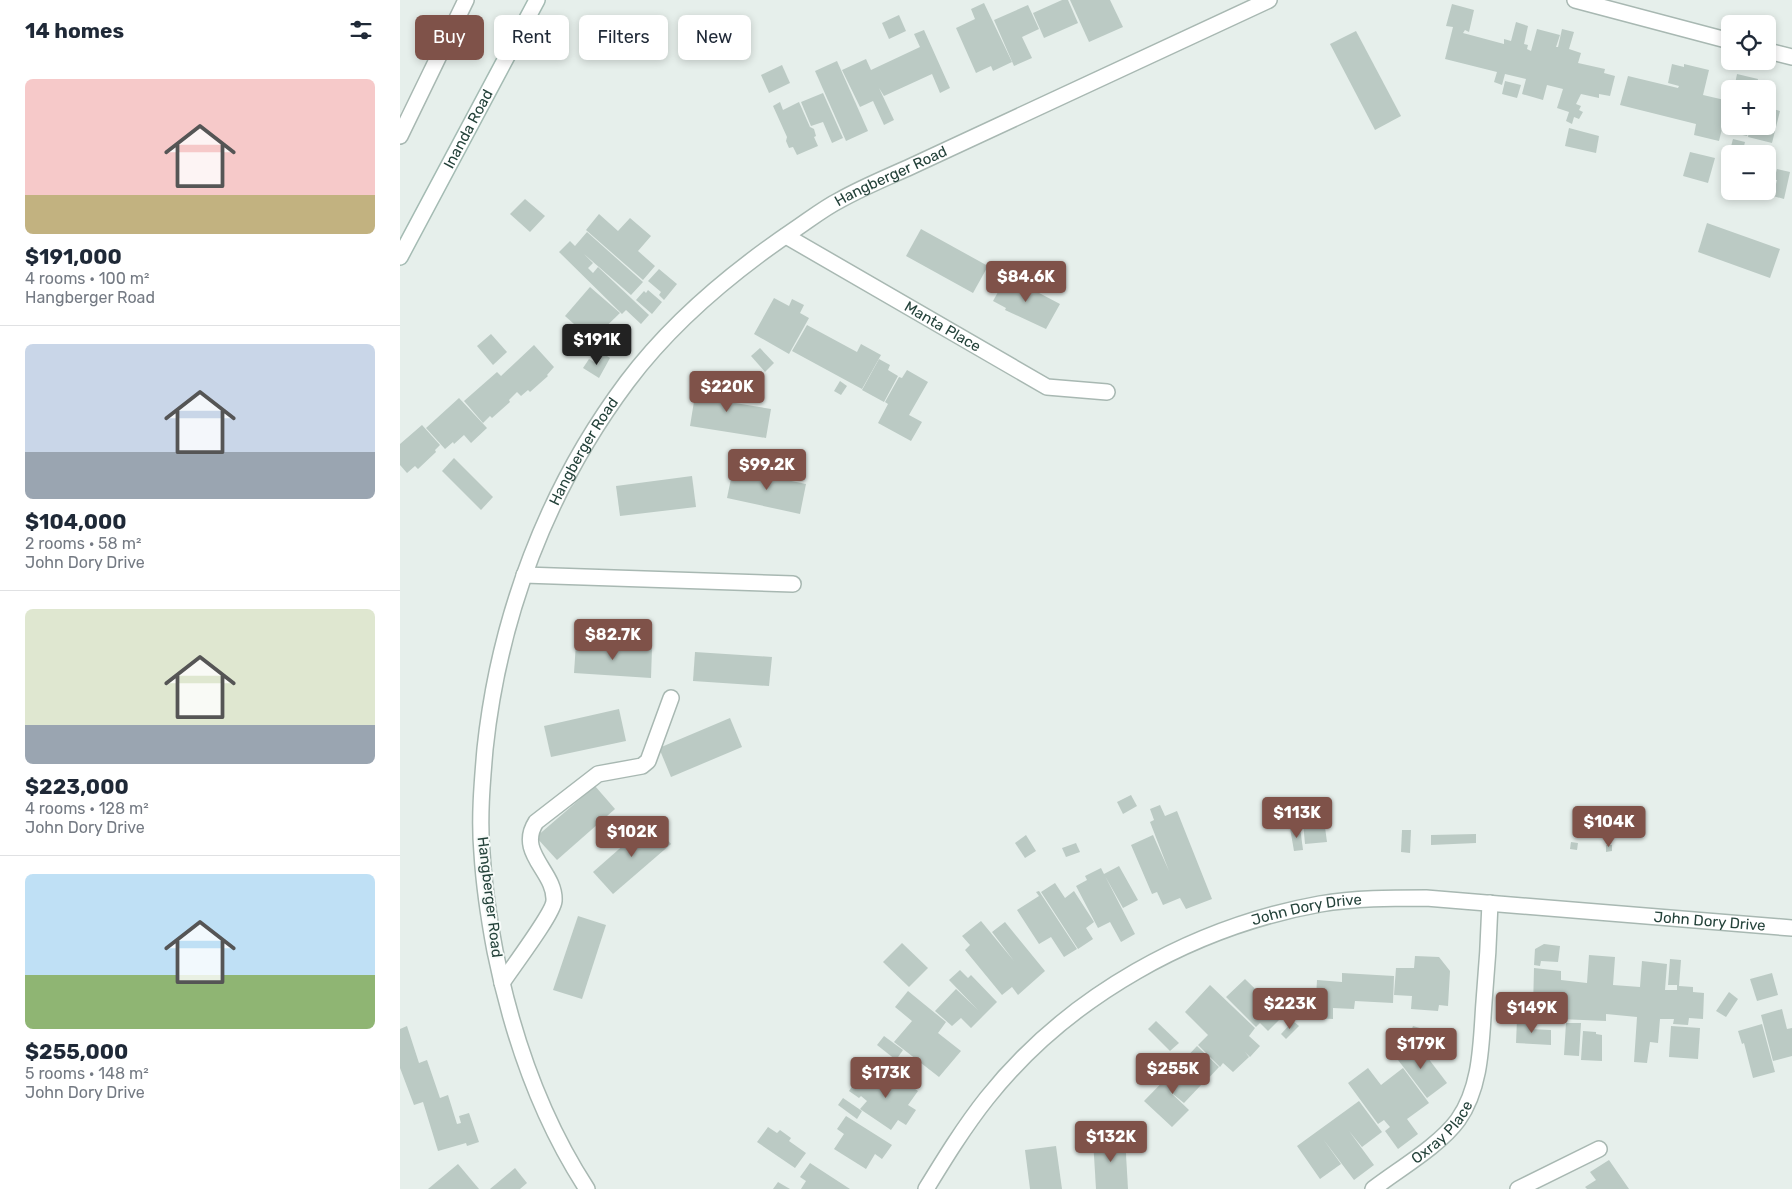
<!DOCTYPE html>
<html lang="en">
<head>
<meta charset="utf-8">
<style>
  :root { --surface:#fff; --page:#f2f2f3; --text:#1f2937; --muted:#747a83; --line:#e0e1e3; --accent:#7f5249 }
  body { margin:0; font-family:Rubik,sans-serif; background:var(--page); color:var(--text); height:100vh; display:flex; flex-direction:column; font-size:19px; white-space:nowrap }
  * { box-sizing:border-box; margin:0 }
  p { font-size:16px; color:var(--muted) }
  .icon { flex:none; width:28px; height:28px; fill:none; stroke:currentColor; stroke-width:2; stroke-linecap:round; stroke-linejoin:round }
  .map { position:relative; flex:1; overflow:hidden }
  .details { display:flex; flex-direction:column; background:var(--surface); width:400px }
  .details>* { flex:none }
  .top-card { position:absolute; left:15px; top:15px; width:475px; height:45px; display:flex; gap:10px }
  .tools { position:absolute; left:1321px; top:15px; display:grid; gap:10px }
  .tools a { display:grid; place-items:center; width:55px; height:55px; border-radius:8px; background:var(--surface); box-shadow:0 2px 8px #0003; font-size:25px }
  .price { position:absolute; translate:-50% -42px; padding:0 11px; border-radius:5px; background:var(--accent); color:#fff; font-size:16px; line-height:32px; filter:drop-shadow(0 1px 2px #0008) }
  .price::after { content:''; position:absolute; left:50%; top:30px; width:15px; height:11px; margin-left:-8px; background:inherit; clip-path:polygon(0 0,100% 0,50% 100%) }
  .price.selected { background:#222; color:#fff }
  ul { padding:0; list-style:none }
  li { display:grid; align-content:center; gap:10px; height:265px; padding:0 25px }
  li+li { border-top:1px solid var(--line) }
  li span { display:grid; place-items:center; height:155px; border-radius:8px; color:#555 }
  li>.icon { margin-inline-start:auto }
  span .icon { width:90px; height:90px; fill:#fffc; stroke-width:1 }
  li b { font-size:21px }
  h2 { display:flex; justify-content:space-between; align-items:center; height:60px; padding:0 25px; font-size:21px }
  .pill { padding:0 18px; border-radius:8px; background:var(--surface); box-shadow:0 2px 8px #0003; font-size:18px; line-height:45px }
  .pill.selected { background:var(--accent); color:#fff }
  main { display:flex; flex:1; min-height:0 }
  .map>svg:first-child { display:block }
</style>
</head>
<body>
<main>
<section class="details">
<h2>14 homes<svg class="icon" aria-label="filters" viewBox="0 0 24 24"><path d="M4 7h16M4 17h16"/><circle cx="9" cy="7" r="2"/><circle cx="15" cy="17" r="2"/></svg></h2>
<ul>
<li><span style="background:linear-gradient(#f6c9c9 75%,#c2b280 0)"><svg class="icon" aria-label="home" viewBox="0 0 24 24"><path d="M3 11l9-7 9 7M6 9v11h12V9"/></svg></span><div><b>$191,000</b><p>4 rooms · 100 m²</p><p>Hangberger Road</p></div></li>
<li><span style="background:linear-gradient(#c9d6e8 70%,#9aa5b1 0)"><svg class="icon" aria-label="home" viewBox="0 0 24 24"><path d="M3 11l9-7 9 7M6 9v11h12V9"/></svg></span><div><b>$104,000</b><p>2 rooms · 58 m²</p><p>John Dory Drive</p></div></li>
<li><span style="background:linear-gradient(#dfe7d0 75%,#9aa5b1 0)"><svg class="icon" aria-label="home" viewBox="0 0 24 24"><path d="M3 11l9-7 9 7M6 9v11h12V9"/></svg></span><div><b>$223,000</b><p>4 rooms · 128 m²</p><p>John Dory Drive</p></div></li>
<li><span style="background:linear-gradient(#bfe0f5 65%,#8fb573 0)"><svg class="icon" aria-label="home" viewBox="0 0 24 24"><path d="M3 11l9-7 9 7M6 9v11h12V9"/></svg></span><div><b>$255,000</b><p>5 rooms · 148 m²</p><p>John Dory Drive</p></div></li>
</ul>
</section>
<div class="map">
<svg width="1392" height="1189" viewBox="0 0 1392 1189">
  <rect width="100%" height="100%" fill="#e6efeb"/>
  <g fill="#bbcac4">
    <polygon points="662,0 668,0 678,23 644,38 633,13"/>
    <polygon points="670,0 710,0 723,27 689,42"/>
    <polygon points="584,3 612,62 593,71 591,66 576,73 556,28 575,19 571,9"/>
    <polygon points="1052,4 1074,10 1069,32 1065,30 1063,33 1104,44 1104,39 1111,41 1116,22 1128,26 1124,44 1128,45 1127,49 1131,51 1137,29 1160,35 1156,47 1158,47 1162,29 1174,32 1169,49 1181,53 1178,63 1205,69 1204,73 1215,76 1210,96 1199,94 1199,98 1181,94 1176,104 1181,106 1179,110 1183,112 1179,119 1174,117 1172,124 1166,121 1169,112 1157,108 1163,89 1147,85 1143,100 1122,94 1126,79 1105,74 1102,85 1094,82 1097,72 1045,59 1053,27 1046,26"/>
    <polygon points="628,5 639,29 622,37 632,58 614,66 594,20"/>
    <polygon points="499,15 506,31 489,39 482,23"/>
    <polygon points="524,30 550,88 540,93 532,74 484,96 479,88 494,120 484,125 473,101 460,107 442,70 466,59 471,70 520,47 514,34"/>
    <polygon points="956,31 1001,116 975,130 930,44"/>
    <polygon points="437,61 468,131 446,141 415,71"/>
    <polygon points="1272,64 1284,67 1284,64 1309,70 1303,95 1329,101 1319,141 1294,135 1296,124 1220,105 1228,76 1278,88 1279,86 1268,83"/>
    <polygon points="382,65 390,83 369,93 361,75"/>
    <polygon points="1337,74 1358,79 1356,89 1334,89"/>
    <polygon points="1105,81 1121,85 1117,98 1102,94"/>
    <polygon points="423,93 443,138 432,143 423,122 411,126 401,102"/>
    <polygon points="380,102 383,110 399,102 410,127 414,129 416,136 414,137 418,146 397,155 393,147 389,148 386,141 387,137 373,106"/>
    <polygon points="1329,107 1330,126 1349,126 1347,136 1324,131"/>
    <polygon points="1370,108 1380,111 1372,143 1348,137 1350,126 1368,126 1368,109"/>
    <polygon points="1169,128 1199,136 1196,153 1165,146"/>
    <polygon points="1333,139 1345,142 1342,154 1329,154"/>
    <polygon points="1290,152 1315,158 1308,183 1283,176"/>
    <polygon points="1368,163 1376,165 1373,175 1368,173"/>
    <polygon points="1377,169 1390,172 1384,199 1373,196 1377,180 1374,180"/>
    <polygon points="125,199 145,216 130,232 110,214"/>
    <polygon points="199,214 218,231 230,218 251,236 238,251 255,266 243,280 186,230"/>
    <polygon points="1307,223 1380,249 1370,278 1298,252"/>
    <polygon points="521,229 588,266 573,293 506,256"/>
    <polygon points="187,232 243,282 231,295 184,254 193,263 188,268 193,273 198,267 249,315 241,324 226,310 222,314 159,252 170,241 175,246"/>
    <polygon points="259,269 277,284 264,300 259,295 261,292 248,281"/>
    <polygon points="607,276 660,304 646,329 605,310 606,308 593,301"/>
    <polygon points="190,287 220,313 192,340 165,316"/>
    <polygon points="248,290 262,302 252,314 236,300 244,291 246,293"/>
    <polygon points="374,298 389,306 392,299 404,305 400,313 409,318 389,354 354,334"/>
    <polygon points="407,325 457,352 461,344 481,355 462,389 392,351"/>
    <polygon points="91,334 107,352 93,365 77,346"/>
    <polygon points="134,345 154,367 147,375 148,376 130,392 128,390 121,396 117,392 109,400 110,402 92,418 90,416 83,423 64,401 97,372 101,376"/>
    <polygon points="360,348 374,363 365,372 351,356"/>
    <polygon points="204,354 210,358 199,378 183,368 189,359 198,364"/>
    <polygon points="479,359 490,365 488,370 498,376 484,402 462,390"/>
    <polygon points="507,370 528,382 509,415 522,422 511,441 478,423 488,404 485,402 499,377 502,378"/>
    <polygon points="440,381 447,386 441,395 434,391"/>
    <polygon points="297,383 331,389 329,402 371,409 366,438 290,426"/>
    <polygon points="59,398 87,428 71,443 64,435 54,444 53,442 45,449 26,428"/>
    <polygon points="22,425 40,445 35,450 36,452 18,469 15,466 7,473 0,465 0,444"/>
    <polygon points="54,458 93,497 81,510 42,471"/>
    <polygon points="333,469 406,484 400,514 327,498"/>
    <polygon points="292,476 296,507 220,516 216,486"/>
    <polygon points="176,643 252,648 251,678 174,673"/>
    <polygon points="295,652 372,657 369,686 293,681"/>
    <polygon points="219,709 226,741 151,757 144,726"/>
    <polygon points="330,718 342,747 271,777 259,748"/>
    <polygon points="195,786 215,809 157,860 136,837"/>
    <polygon points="731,795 737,806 723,814 717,802"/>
    <polygon points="760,805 765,816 777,811 812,899 786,909 780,898 763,905 757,892 752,894 731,845 753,835 769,871 750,822 754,820 750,809"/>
    <polygon points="924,820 927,842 905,844 903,822"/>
    <polygon points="251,821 271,844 213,894 193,872"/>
    <polygon points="900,827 903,850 894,851 890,828"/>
    <polygon points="1002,830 1011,830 1010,853 1001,852"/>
    <polygon points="1076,834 1076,843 1031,845 1031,835"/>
    <polygon points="626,835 636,851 625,858 615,843"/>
    <polygon points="1171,842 1178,843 1177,850 1170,849"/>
    <polygon points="676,843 680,852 666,857 662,848"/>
    <polygon points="1206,845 1212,845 1212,851 1206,852"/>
    <polygon points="719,866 738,900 723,908 705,876 735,934 721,942 710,922 698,928 676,886 687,880 685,876 701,868 704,874"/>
    <polygon points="655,883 665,898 674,891 694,922 686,928 693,939 678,949 641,892"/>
    <polygon points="639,891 677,949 664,957 651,937 639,944 617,910 639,896 636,892"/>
    <polygon points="178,916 206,925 182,999 153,990"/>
    <polygon points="581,921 614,961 592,932 605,922 645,971 618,995 612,987 602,995 565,950 570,945 562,936"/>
    <polygon points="502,943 528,968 509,987 483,962"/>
    <polygon points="1144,944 1160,946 1158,962 1141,961 1140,966 1134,965 1135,949"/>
    <polygon points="1189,955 1215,957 1213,985 1240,987 1242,961 1267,964 1265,990 1277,990 1277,985 1268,985 1270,959 1281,960 1279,986 1293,987 1293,992 1304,993 1303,1019 1289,1018 1288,1025 1273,1024 1274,1019 1260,1019 1258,1043 1250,1042 1247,1063 1234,1062 1237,1017 1206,1014 1206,1021 1160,1019 1160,1011 1133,1008 1134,968 1161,971 1161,980 1187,983"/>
    <polygon points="1015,956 1039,957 1050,971 1048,1006 1039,1005 1038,1011 1011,1009 1012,996 994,995 996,968 1014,968"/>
    <polygon points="560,970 568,978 571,975 597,1002 571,1028 561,1018 552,1026 535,1011 556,989 578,1010 549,980"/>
    <polygon points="942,973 994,976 993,1003 955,1001 954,1009 933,1008 933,1019 915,1018 916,1008 907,1008 907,997 916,998 917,980 942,982"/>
    <polygon points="1372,973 1378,995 1357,1001 1350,979"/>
    <polygon points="845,979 883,1016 868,1031 860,1023 856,1027 826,997"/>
    <polygon points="810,985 855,1028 849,1036 860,1046 850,1057 845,1052 849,1057 833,1072 823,1063 820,1067 798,1045 808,1035 785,1012"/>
    <polygon points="508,991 546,1022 538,1033 561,1051 539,1077 494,1042 512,1021 495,1007"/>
    <polygon points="875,992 893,1010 887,1016 869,998"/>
    <polygon points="1329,992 1338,999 1326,1017 1316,1011"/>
    <polygon points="1382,1009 1387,1029 1392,1028 1392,1056 1373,1061 1361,1015"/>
    <polygon points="1117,1019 1129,1020 1130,1029 1151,1030 1151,1045 1116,1043"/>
    <polygon points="756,1021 779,1043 770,1051 748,1029"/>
    <polygon points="893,1021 899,1026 886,1039 881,1034"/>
    <polygon points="1166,1023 1181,1023 1179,1056 1164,1055"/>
    <polygon points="1362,1024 1375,1072 1353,1078 1344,1043 1342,1044 1338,1031"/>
    <polygon points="7,1026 19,1063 27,1060 40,1098 48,1095 57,1124 61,1123 59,1116 69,1113 79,1142 67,1146 66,1143 38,1151 23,1102 14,1105 0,1068 0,1029"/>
    <polygon points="1013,1026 1023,1029 1019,1040 1009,1036"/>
    <polygon points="1271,1026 1300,1028 1298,1059 1269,1057"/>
    <polygon points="1183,1031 1196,1032 1196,1034 1202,1035 1202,1061 1181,1060"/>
    <polygon points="484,1036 503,1050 496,1060 477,1045"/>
    <polygon points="1015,1041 1047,1083 1027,1098 995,1056"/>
    <polygon points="797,1046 819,1067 803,1084 781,1063"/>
    <polygon points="780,1064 802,1084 784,1103 768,1090 789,1110 772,1127 744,1101"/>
    <polygon points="968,1068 981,1085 1003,1068 1029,1103 1007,1119 1018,1134 998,1149 985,1131 990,1127 984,1120 978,1124 948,1083"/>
    <polygon points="487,1070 518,1091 508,1105 516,1110 506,1125 498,1120 491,1130 460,1109 467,1101 461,1096 459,1098 449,1091 461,1073 477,1084"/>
    <polygon points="443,1098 462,1111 457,1119 438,1105"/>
    <polygon points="959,1101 982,1132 962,1147 949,1131 974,1165 954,1180 923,1139 941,1164 920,1179 897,1146"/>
    <polygon points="446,1116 492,1145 482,1159 475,1154 466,1169 434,1149 444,1134 437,1129"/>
    <polygon points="368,1127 377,1133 380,1130 391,1138 389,1141 406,1153 395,1168 357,1142"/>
    <polygon points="725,1137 728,1189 696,1189 693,1139"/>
    <polygon points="656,1146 662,1189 630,1189 625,1150"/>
    <polygon points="1209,1160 1229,1189 1187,1189 1185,1187 1196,1180 1190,1172"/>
    <polygon points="410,1163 450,1189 401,1189 406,1181 400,1177"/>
    <polygon points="58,1164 79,1189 28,1189"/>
    <polygon points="115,1168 127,1183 120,1189 90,1189"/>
    <polygon points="378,1182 390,1189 373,1189"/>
  </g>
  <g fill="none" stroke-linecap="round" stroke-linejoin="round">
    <g stroke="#a8b8b2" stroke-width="18">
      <g id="service">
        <polyline points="124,575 393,584"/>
        <path d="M102 983C111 969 153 914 154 901 156 872 116 853 136 822L198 774 242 766 248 761 271 698"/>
        <polyline points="1118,1189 1199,1149"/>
      </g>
    </g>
    <g stroke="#a8b8b2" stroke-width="18">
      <g id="minor">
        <polyline points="1175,0 1330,41"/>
        <polyline points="1368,51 1392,57"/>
        <path id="s1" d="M386 236 647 387 707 392"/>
        <path id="s2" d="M187 1189C140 1117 112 1035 95 951 89 919 84 886 82 853 79 819 82 784 85 749 99 617 147 489 227 382 272 322 332 272 394 230 409 220 424 208 440 200 463 187 488 177 512 166L869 0"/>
        <path id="s3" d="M973 1189C999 1169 1039 1146 1058 1120 1082 1086 1081 1041 1084 1002 1087 969 1089 936 1090 903"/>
      </g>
    </g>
    <g stroke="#a8b8b2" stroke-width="18">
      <g id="tertiary">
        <polyline points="0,136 66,0"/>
        <path id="s4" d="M526 1189C545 1158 564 1127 587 1098 668 996 793 927 920 904 955 898 991 898 1026 898L1392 928"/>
      </g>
    </g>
    <g stroke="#a4bbb3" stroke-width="18">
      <g id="secondary">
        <path id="s5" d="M0 257 137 0"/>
      </g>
    </g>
    <use href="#service" stroke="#fff" stroke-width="15"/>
    <use href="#minor" stroke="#fff" stroke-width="15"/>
    <use href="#tertiary" stroke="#fff" stroke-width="15"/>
    <use href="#secondary" stroke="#fff" stroke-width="15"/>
  </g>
  <g text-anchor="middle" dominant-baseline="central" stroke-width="4" stroke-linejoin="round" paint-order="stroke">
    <g font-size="15" fill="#24423a" stroke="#f7fbf9">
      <text stroke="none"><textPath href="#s5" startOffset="145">Inanda Road</textPath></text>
      <text stroke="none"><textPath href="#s2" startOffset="1196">Hangberger Road</textPath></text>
      <text stroke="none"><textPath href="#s1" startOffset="181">Manta Place</textPath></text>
      <text stroke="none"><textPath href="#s2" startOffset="776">Hangberger Road</textPath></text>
      <text transform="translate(90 897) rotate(83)">Hangberger Road</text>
      <text stroke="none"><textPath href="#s4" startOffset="489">John Dory Drive</textPath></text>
      <text stroke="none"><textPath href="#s4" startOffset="894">John Dory Drive</textPath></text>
      <text stroke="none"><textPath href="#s3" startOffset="90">Oxray Place</textPath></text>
    </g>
  </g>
</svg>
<div class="tools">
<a><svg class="icon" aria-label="locate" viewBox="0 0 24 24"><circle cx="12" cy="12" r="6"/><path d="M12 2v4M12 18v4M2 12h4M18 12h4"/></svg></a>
<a>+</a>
<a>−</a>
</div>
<b class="price" style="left:626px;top:303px">$84.6K</b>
<b class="price selected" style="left:197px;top:366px">$191K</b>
<b class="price" style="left:327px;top:413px">$220K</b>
<b class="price" style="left:367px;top:491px">$99.2K</b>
<b class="price" style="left:213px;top:661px">$82.7K</b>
<b class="price" style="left:897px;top:839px">$113K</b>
<b class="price" style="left:1209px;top:848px">$104K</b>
<b class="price" style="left:232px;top:858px">$102K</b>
<b class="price" style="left:890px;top:1030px">$223K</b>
<b class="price" style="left:1132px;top:1034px">$149K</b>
<b class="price" style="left:1021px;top:1070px">$179K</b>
<b class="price" style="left:773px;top:1095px">$255K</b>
<b class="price" style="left:486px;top:1099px">$173K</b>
<b class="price" style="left:711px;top:1163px">$132K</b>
<div class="top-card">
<a class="pill selected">Buy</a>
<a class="pill">Rent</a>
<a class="pill">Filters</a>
<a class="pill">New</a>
</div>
</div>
</main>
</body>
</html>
